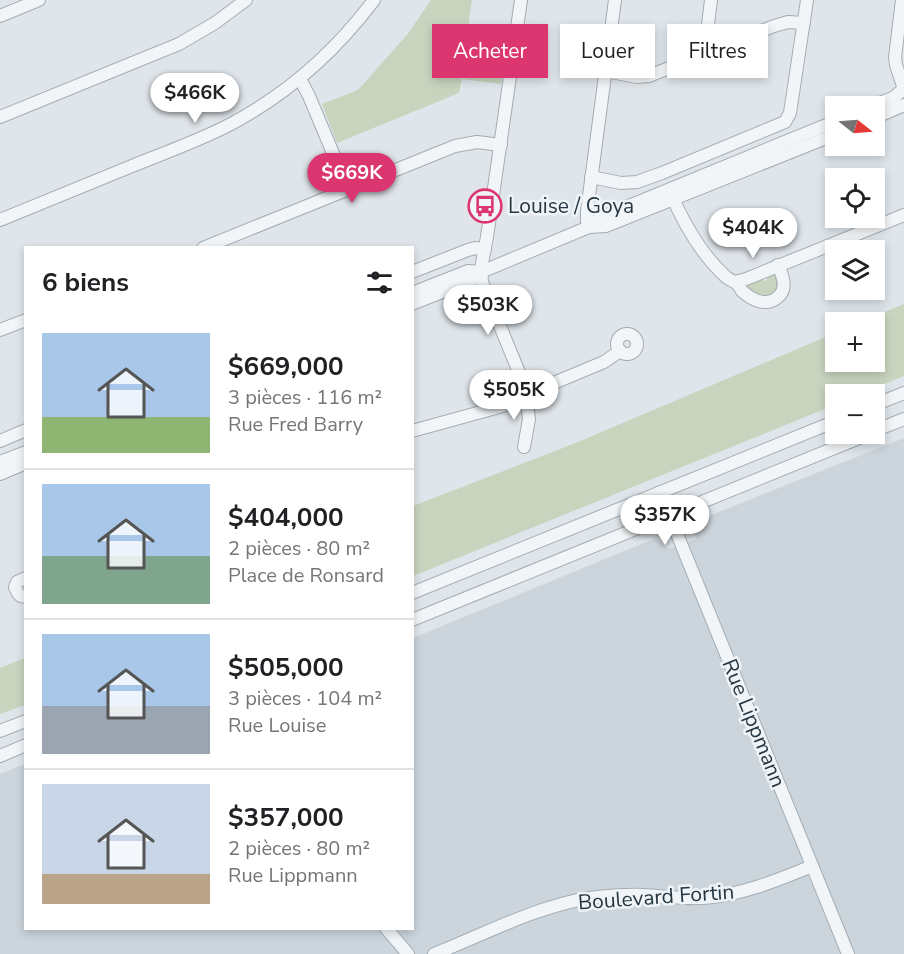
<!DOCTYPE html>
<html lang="fr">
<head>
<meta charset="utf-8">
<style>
  :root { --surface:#fff; --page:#f2f2f2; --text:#202124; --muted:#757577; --line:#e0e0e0; --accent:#dc3671 }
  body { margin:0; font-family:"Nunito Sans",sans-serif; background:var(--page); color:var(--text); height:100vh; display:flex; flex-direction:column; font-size:22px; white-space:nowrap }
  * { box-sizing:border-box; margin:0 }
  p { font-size:20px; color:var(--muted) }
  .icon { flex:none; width:33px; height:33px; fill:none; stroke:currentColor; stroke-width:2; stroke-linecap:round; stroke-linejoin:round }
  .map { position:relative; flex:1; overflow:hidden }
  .details { position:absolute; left:24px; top:246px; width:390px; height:684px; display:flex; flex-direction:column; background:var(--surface); border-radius:0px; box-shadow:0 3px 9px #0003 }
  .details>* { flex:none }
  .hud { position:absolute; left:432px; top:24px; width:381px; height:54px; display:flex; gap:12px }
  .needle { width:39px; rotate:107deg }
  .controls { position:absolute; left:825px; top:96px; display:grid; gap:12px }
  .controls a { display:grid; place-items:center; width:60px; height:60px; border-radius:0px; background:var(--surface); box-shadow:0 3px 9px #0003; font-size:30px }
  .price { position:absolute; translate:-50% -51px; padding:0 14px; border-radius:21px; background:#fff; color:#222; font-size:20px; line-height:39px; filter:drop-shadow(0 2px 3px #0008) }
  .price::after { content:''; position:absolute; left:50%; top:36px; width:18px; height:14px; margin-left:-9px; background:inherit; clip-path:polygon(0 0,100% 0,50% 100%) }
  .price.on { background:var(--accent); color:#fff }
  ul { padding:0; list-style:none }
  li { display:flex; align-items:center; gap:18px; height:150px; padding:0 18px }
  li+li { border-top:2px solid var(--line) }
  li span { display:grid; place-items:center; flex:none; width:168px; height:120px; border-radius:0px; color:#555 }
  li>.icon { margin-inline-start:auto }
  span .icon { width:72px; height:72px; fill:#fffc; stroke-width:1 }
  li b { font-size:26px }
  h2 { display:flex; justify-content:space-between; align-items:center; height:72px; padding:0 18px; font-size:26px }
  .tag { padding:0 21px; border-radius:0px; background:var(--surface); box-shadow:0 3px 9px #0003; font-size:21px; line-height:54px }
  .tag.on { background:var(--accent); color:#fff }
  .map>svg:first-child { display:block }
</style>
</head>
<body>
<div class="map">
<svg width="904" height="954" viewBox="0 0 904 954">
  <rect width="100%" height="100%" fill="#dfe5ea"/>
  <polygon fill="#ccd5dc" points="904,438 904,954 0,954 0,774 25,764 26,928 412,928 413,638 656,538 669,549 696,539 694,522"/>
  <g fill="#c9d4bf">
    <polygon points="431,0 472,0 464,55 504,61 501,84 462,79 459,93 337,143 322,104 358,90 407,35"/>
    <polygon points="772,274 776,275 779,286 776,294 761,298 747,288 749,284 762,278 764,281 767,280 766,277"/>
    <polygon points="904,304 904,376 860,394 836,394 835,405 413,576 413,506 578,442 835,333 836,362 874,362 874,322 860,322"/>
    <polygon points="25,658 25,705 0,714 0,668"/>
  </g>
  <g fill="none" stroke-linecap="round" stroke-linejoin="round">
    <g stroke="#a4adb4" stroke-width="14">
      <g id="minor">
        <polyline points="521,0 487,237 481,268 482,282 525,387 529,419 524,447"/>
        <polyline points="902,0 895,57 896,65 904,89"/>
        <polyline points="0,16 39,0"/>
        <polyline points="706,53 706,41 711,0"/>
        <polyline points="606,71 637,77 649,76 774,26 788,22 804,23"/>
        <polyline points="300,79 309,96 348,189"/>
        <polyline points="871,106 893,98 904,89"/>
        <polyline points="0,117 179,44 215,23 246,0"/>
        <polyline points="874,118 904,105"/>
        <polyline points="591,177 621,183 637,182 662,173 785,122 790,113 807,0"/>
        <path d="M671 194C684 224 701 254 725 276 728 279 733 281 736 283 739 285 740 288 742 291 752 300 767 308 779 296 788 288 782 274 778 265"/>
        <path d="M0 220C44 202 88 184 132 166 164 153 198 141 229 125 286 95 335 52 374 0"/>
        <polyline points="589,227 606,226 836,134"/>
        <polyline points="589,227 587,221 587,211 615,0"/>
        <polyline points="203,248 455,146 477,142 501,145"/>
        <polyline points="412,272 468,250 475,248 485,249"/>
        <polyline points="735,282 746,279 904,215"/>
        <polyline points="412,293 468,271 481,272"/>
        <polyline points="412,304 472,280 481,272 589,227 602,217 836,121"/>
        <polyline points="0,330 26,320"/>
        <circle cx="627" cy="344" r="10"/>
        <polyline points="874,405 904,393"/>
        <polyline points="412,431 517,402 537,390 604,362 620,351"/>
        <polyline points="874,431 904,419"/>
        <polyline points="0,441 26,430"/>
        <polyline points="0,462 26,452"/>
        <polyline points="0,474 26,463"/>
        <polyline points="660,492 848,954"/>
        <path d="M26 578 17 582 15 587C17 592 19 598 26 596"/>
        <polyline points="412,593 836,421"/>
        <polyline points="412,620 869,434"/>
        <polyline points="0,731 26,721"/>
        <polyline points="0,756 26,745"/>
        <polyline points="386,928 408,954"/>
        <path d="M434 954C485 934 535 907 589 898 607 896 625 894 643 895 663 896 683 899 703 898 741 895 776 881 812 866"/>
      </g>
    </g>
    <use href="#minor" stroke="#f2f5f7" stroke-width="12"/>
  </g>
  <defs>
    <g id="bus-ring" transform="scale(1.725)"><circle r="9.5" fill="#eef4f7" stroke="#dc3671" stroke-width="1.5"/><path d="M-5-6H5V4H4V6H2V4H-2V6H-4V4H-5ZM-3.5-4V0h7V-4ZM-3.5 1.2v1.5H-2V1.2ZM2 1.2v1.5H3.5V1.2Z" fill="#dc3671"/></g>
  </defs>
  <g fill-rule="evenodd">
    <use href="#bus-ring" x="485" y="206"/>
  </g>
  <g text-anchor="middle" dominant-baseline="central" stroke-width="5" stroke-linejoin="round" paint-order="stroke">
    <g font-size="21" fill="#263642" stroke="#eef4f7" text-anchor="start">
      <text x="508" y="206">Louise / Goya</text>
    </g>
    <g font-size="21" fill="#263642" stroke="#eef4f7">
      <text transform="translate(754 723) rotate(68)">Rue Lippmann</text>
      <text transform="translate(656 897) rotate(-4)">Boulevard Fortin</text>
    </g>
  </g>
</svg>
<div class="controls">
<a><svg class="needle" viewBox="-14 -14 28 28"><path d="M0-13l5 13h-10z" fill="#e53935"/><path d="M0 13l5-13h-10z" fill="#757577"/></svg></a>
<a><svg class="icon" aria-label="locate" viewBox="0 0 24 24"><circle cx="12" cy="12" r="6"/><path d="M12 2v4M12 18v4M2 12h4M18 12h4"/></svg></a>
<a><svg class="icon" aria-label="layers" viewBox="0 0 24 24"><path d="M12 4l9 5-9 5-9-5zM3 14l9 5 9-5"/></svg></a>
<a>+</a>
<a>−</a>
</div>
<b class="price" style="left:195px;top:124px">$466K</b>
<b class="price on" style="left:352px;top:204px">$669K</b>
<b class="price" style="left:753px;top:259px">$404K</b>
<b class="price" style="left:488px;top:336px">$503K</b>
<b class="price" style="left:514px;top:421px">$505K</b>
<b class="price" style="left:665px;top:546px">$357K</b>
<div class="hud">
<a class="tag on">Acheter</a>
<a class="tag">Louer</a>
<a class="tag">Filtres</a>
</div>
<section class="details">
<h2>6 biens<svg class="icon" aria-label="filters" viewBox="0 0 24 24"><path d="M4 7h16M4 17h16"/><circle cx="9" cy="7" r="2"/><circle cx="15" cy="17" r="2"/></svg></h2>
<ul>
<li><span style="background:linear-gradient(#a9c7e8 70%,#8fb573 0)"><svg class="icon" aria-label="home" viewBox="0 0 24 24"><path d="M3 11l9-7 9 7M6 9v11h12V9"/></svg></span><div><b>$669,000</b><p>3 pièces · 116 m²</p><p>Rue Fred Barry</p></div></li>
<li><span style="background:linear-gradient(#a9c7e8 60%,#7fa58c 0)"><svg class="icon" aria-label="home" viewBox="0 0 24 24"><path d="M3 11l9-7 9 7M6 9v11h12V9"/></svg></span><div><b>$404,000</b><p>2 pièces · 80 m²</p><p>Place de Ronsard</p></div></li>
<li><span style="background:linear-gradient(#a9c7e8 60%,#9aa5b1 0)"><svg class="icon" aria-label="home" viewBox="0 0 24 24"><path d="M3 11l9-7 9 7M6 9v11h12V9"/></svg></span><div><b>$505,000</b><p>3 pièces · 104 m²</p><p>Rue Louise</p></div></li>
<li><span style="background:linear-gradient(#c9d6e8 75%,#b9a48a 0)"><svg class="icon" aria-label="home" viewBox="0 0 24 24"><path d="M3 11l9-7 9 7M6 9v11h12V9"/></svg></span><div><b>$357,000</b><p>2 pièces · 80 m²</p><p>Rue Lippmann</p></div></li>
</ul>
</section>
</div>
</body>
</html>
